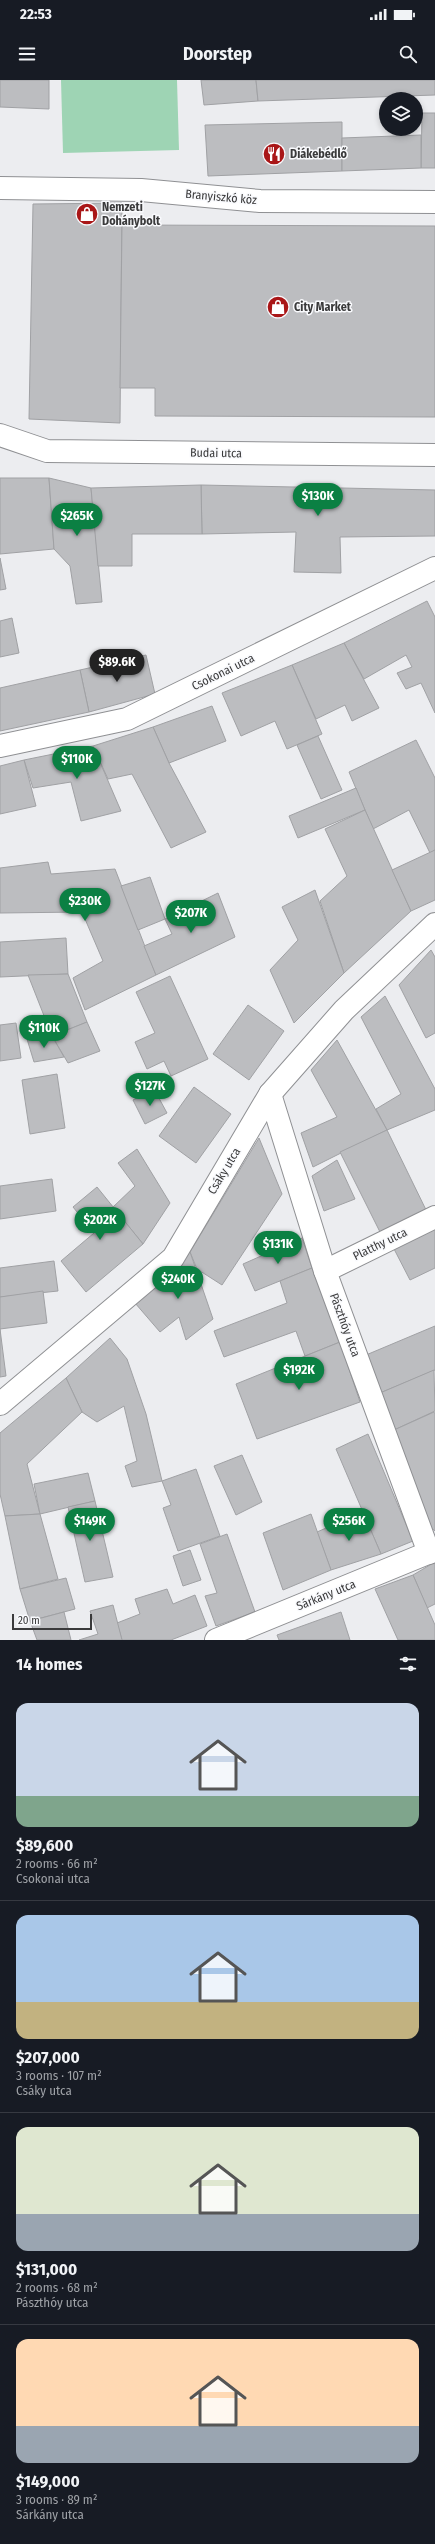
<!DOCTYPE html>
<html lang="en">
<head>
<meta charset="utf-8">
<style>
  :root { --surface:#171b24; --page:#20242c; --text:#f1f3f6; --muted:#9ea1a6; --line:#363941; --accent:#0b8043 }
  body { margin:0; font-family:"Fira Sans Condensed",sans-serif; background:var(--page); color:var(--text); height:100vh; display:flex; flex-direction:column; font-size:15px; white-space:nowrap }
  * { box-sizing:border-box; margin:0 }
  p { font-size:13px; color:var(--muted) }
  .icon { flex:none; width:22px; height:22px; fill:none; stroke:currentColor; stroke-width:2; stroke-linecap:round; stroke-linejoin:round }
  .map { position:relative; height:1560px; overflow:hidden }
  .panel { display:flex; flex-direction:column; background:var(--surface); flex:1 }
  .panel>* { flex:none }
  .buttons { position:absolute; left:379px; top:12px; display:grid; gap:8px }
  .buttons a { display:grid; place-items:center; width:44px; height:44px; border-radius:50%; background:var(--surface); box-shadow:0 2px 6px #0003; font-size:20px }
  .scale { position:absolute; left:12px; bottom:10px; width:80px; box-sizing:border-box; padding-left:4px; border:2px solid #3a3a3b; border-top:0; font-size:11px; line-height:14px; white-space:nowrap; color:#3a3a3b; -webkit-text-stroke:3px #f9fafd; paint-order:stroke }
  .price { position:absolute; translate:-50% -34px; padding:0 9px; border-radius:14px; background:var(--accent); color:#fff; font-size:13px; line-height:26px; filter:drop-shadow(0 1px 2px #0008) }
  .price::after { content:''; position:absolute; left:50%; top:24px; width:12px; height:9px; margin-left:-6px; background:inherit; clip-path:polygon(0 0,100% 0,50% 100%) }
  .price.current { background:#222; color:#fff }
  ul { padding:0; list-style:none }
  li { display:grid; align-content:center; gap:8px; height:212px; padding:0 16px }
  li+li { border-top:1px solid var(--line) }
  li span { display:grid; place-items:center; height:124px; border-radius:12px; color:#555 }
  li>.icon { margin-inline-start:auto }
  span .icon { width:72px; height:72px; fill:#fffc; stroke-width:1 }
  li b { font-size:17px }
  h2 { display:flex; justify-content:space-between; align-items:center; height:48px; padding:0 16px; font-size:17px }
  .status { display:flex; justify-content:space-between; align-items:center; height:28px; padding:0 20px; background:var(--surface); direction:ltr }
  .status svg { height:11px; fill:currentColor }
  header { display:flex; justify-content:space-between; align-items:center; height:52px; padding:0 16px; background:var(--surface); font-size:18px; font-weight:700 }
  .map>svg:first-child { display:block }
</style>
</head>
<body>
<div class="status"><b>22:53</b><svg viewBox="0 0 49 12"><path d="M0 12V9h3v3zM5 12V6h3v6zM10 12V3h3v9zM15 12V0h3v12zM26 1h20v11H26zM47 4h2v5h-2z"/></svg></div>
<header><svg class="icon" aria-label="menu" viewBox="0 0 24 24"><path d="M4 6h16M4 12h16M4 18h16"/></svg>Doorstep<svg class="icon" aria-label="search" viewBox="0 0 24 24"><circle cx="10" cy="10" r="6"/><path d="M15 15l6 6"/></svg></header>
<div class="map">
<svg width="435" height="1560" viewBox="0 0 435 1560">
  <rect width="100%" height="100%" fill="#ecedf0"/>
  <polygon fill="#9ed4b4" points="61,0 177,0 179,70 63,73"/>
  <g fill="#bcbdc0" stroke="#a0a1a4">
    <polygon points="0,0 49,0 49,29 0,27"/>
    <polygon points="201,0 256,0 258,21 204,25"/>
    <polygon points="256,0 435,0 435,15 258,21"/>
    <polygon points="422,33 435,33 435,88 421,88"/>
    <polygon points="342,42 342,91 208,96 205,45"/>
    <polygon points="421,55 421,88 342,91 342,58"/>
    <polygon points="122,123 120,343 29,339 33,124"/>
    <polygon points="122,145 435,146 435,337 155,336 155,308 120,308"/>
    <polygon points="0,398 49,398 54,469 0,474"/>
    <polygon points="49,398 91,408 102,522 76,524 70,486 54,469"/>
    <polygon points="201,405 435,410 435,456 340,457 341,493 294,492 296,452 202,454"/>
    <polygon points="201,405 202,454 132,454 132,486 98,486 91,408"/>
    <polygon points="0,478 6,509 0,510"/>
    <polygon points="427,521 435,537 435,633 421,603 406,609 397,593 412,587 406,575 364,599 344,563"/>
    <polygon points="12,538 19,573 0,577 0,541"/>
    <polygon points="344,563 379,628 352,641 345,625 316,639 292,585"/>
    <polygon points="146,575 155,614 89,632 80,590"/>
    <polygon points="292,585 322,654 287,669 275,641 241,656 222,613"/>
    <polygon points="80,590 89,632 0,651 0,608"/>
    <polygon points="212,626 226,661 169,683 153,647"/>
    <polygon points="153,647 169,683 206,752 171,768 132,694 108,699 93,666"/>
    <polygon points="318,656 342,710 321,719 297,665"/>
    <polygon points="416,660 435,698 435,770 430,773 409,730 373,749 349,692"/>
    <polygon points="93,666 121,731 81,741 71,702 33,708 24,680"/>
    <polygon points="24,680 36,726 0,734 0,686"/>
    <polygon points="356,708 365,730 298,758 289,736"/>
    <polygon points="365,730 411,831 344,893 320,821 347,796 325,749"/>
    <polygon points="435,770 435,820 411,831 392,790"/>
    <polygon points="48,782 51,794 115,789 156,895 85,930 73,898 103,881 82,832 0,833 0,788"/>
    <polygon points="150,797 165,839 138,850 121,806"/>
    <polygon points="315,810 344,893 294,943 270,890 298,860 282,827"/>
    <polygon points="218,813 235,857 156,895 144,866 172,854 165,839"/>
    <polygon points="66,858 68,894 0,897 0,862"/>
    <polygon points="431,870 435,877 435,953 426,958 399,905"/>
    <polygon points="68,894 87,942 52,956 28,895"/>
    <polygon points="170,896 208,979 171,996 164,981 147,989 135,962 155,953 136,912"/>
    <polygon points="385,916 435,1009 435,1030 387,1050 376,1029 401,1014 361,937"/>
    <polygon points="248,925 284,951 249,1000 213,974"/>
    <polygon points="87,942 100,971 68,983 52,956"/>
    <polygon points="16,943 21,978 0,981 0,945"/>
    <polygon points="52,956 64,977 34,982 27,959"/>
    <polygon points="337,960 387,1050 313,1087 301,1053 337,1037 311,990"/>
    <polygon points="57,994 65,1048 30,1054 22,1000"/>
    <polygon points="194,1007 231,1034 196,1083 159,1056"/>
    <polygon points="154,1009 167,1033 145,1044 133,1020"/>
    <polygon points="387,1050 429,1136 382,1156 340,1072"/>
    <polygon points="259,1058 282,1114 222,1205 197,1189 190,1172"/>
    <polygon points="137,1069 170,1123 143,1164 113,1127 135,1106 118,1083"/>
    <polygon points="337,1080 355,1119 324,1131 312,1096"/>
    <polygon points="52,1099 56,1131 0,1139 0,1106"/>
    <polygon points="97,1107 143,1164 86,1212 61,1181 94,1153 73,1127"/>
    <polygon points="435,1147 435,1188 410,1200 393,1167"/>
    <polygon points="302,1158 312,1188 255,1211 243,1184"/>
    <polygon points="190,1172 213,1239 186,1260 179,1237 160,1252 135,1223"/>
    <polygon points="54,1181 58,1211 0,1217 0,1188"/>
    <polygon points="312,1188 340,1262 305,1276 296,1251 224,1277 214,1251 287,1223 280,1201"/>
    <polygon points="43,1211 47,1243 0,1249 0,1217"/>
    <polygon points="435,1246 435,1290 380,1313 366,1275"/>
    <polygon points="0,1249 6,1296 0,1297"/>
    <polygon points="110,1258 127,1279 146,1334 162,1401 132,1407 125,1386 137,1381 124,1326 97,1342 82,1332 66,1298"/>
    <polygon points="340,1262 360,1322 257,1359 236,1304"/>
    <polygon points="434,1290 435,1331 394,1350 380,1313"/>
    <polygon points="66,1298 82,1332 27,1384 40,1434 5,1436 0,1414 0,1353"/>
    <polygon points="434,1332 435,1334 435,1451 429,1446 394,1350"/>
    <polygon points="368,1354 413,1461 381,1474 336,1369"/>
    <polygon points="242,1375 262,1422 236,1435 214,1386"/>
    <polygon points="196,1389 220,1456 178,1471 163,1428 171,1425 162,1401"/>
    <polygon points="88,1393 95,1421 40,1434 34,1404"/>
    <polygon points="95,1421 113,1497 85,1502 68,1427"/>
    <polygon points="363,1432 381,1474 331,1490 317,1452"/>
    <polygon points="40,1434 58,1499 20,1509 5,1436"/>
    <polygon points="311,1434 331,1490 283,1510 263,1453"/>
    <polygon points="227,1454 255,1532 216,1546 205,1516 217,1513 200,1464"/>
    <polygon points="190,1470 201,1500 183,1506 173,1476"/>
    <polygon points="435,1482 435,1524 427,1528 413,1495"/>
    <polygon points="413,1495 435,1545 435,1560 398,1560 375,1509"/>
    <polygon points="66,1498 75,1529 30,1541 20,1509"/>
    <polygon points="167,1509 173,1524 195,1515 207,1546 171,1560 122,1560 117,1543 140,1534 135,1519"/>
    <polygon points="113,1525 122,1560 79,1560 98,1554 90,1531"/>
    <polygon points="64,1532 71,1560 37,1560 30,1541"/>
    <polygon points="341,1532 350,1560 279,1560 277,1555"/>
  </g>
  <g fill="none" stroke-linecap="round" stroke-linejoin="round">
    <g stroke="#8f9093" stroke-width="24">
      <g id="street">
        <polyline points="0,108 141,110 260,121 435,122"/>
        <polyline points="0,355 47,371 435,375"/>
        <polyline points="0,666 127,639 435,488"/>
        <polyline points="270,1014 325,1191 429,1473"/>
        <polyline points="325,1191 435,1137"/>
        <polyline points="0,1324 173,1178 270,1014 344,930 435,844"/>
        <polyline points="216,1560 435,1470"/>
      </g>
    </g>
    <use href="#street" stroke="#fff" stroke-width="22"/>
  </g>
  <defs>
    <g id="restaurant-disc" transform="scale(1.15)"><circle r="9.5" fill="#a91617" stroke="#f9fafd"/><path d="M-5-6h1v4h1v-4h1v4h1v-4h1v5L-1.5 .5V6h-2V.5L-5-1ZM5-6V6H3V1.5H1.5Q1.5-4 5-6Z" fill="#fff"/></g>
    <g id="shop-disc" transform="scale(1.15)"><circle r="9.5" fill="#a91617" stroke="#f9fafd"/><path d="M-5-2.5h2.3a2.7 3.5 0 0 1 5.4 0H5L5.5 6h-11ZM-1.5-2.5h3a1.5 2.3 0 0 0-3 0Z" fill="#fff"/></g>
  </defs>
  <g fill-rule="evenodd">
    <use href="#restaurant-disc" x="274" y="74"/>
    <use href="#shop-disc" x="87" y="134"/>
    <use href="#shop-disc" x="278" y="227"/>
  </g>
  <g text-anchor="middle" dominant-baseline="central" stroke-width="3" stroke-linejoin="round" paint-order="stroke">
    <g font-size="12" font-weight="bold" fill="#3a3a3b" stroke="#f9fafd" text-anchor="start">
      <text x="290" y="74">Diákebédlő</text>
      <text x="102" y="127">Nemzeti<tspan x="102" dy="14">Dohánybolt</tspan></text>
      <text x="294" y="227">City Market</text>
    </g>
    <g font-size="12" fill="#3a3a3b" stroke="#f9fafd">
      <text transform="translate(221 117) rotate(5)">Branyiszkó köz</text>
      <text transform="translate(216 373) rotate(1)">Budai utca</text>
      <text transform="translate(223 592) rotate(-26)">Csokonai utca</text>
      <text transform="translate(224 1091) rotate(-59)">Csáky utca</text>
      <text transform="translate(380 1164) rotate(-26)">Platthy utca</text>
      <text transform="translate(345 1245) rotate(70)">Pászthóy utca</text>
      <text transform="translate(326 1515) rotate(-22)">Sárkány utca</text>
    </g>
  </g>
</svg>
<div class="buttons">
<a><svg class="icon" aria-label="layers" viewBox="0 0 24 24"><path d="M12 4l9 5-9 5-9-5zM3 14l9 5 9-5"/></svg></a>
</div>
<div class="scale">20 m</div>
<b class="price" style="left:318px;top:437px">$130K</b>
<b class="price" style="left:77px;top:457px">$265K</b>
<b class="price current" style="left:117px;top:603px">$89.6K</b>
<b class="price" style="left:77px;top:700px">$110K</b>
<b class="price" style="left:85px;top:842px">$230K</b>
<b class="price" style="left:191px;top:854px">$207K</b>
<b class="price" style="left:44px;top:969px">$110K</b>
<b class="price" style="left:150px;top:1027px">$127K</b>
<b class="price" style="left:100px;top:1161px">$202K</b>
<b class="price" style="left:278px;top:1185px">$131K</b>
<b class="price" style="left:178px;top:1220px">$240K</b>
<b class="price" style="left:299px;top:1311px">$192K</b>
<b class="price" style="left:90px;top:1462px">$149K</b>
<b class="price" style="left:349px;top:1462px">$256K</b>
</div>
<section class="panel">
<h2>14 homes<svg class="icon" aria-label="filters" viewBox="0 0 24 24"><path d="M4 7h16M4 17h16"/><circle cx="9" cy="7" r="2"/><circle cx="15" cy="17" r="2"/></svg></h2>
<ul>
<li><span style="background:linear-gradient(#c9d6e8 75%,#7fa58c 0)"><svg class="icon" aria-label="home" viewBox="0 0 24 24"><path d="M3 11l9-7 9 7M6 9v11h12V9"/></svg></span><div><b>$89,600</b><p>2 rooms · 66 m²</p><p>Csokonai utca</p></div></li>
<li><span style="background:linear-gradient(#a9c7e8 70%,#c2b280 0)"><svg class="icon" aria-label="home" viewBox="0 0 24 24"><path d="M3 11l9-7 9 7M6 9v11h12V9"/></svg></span><div><b>$207,000</b><p>3 rooms · 107 m²</p><p>Csáky utca</p></div></li>
<li><span style="background:linear-gradient(#dfe7d0 70%,#9aa5b1 0)"><svg class="icon" aria-label="home" viewBox="0 0 24 24"><path d="M3 11l9-7 9 7M6 9v11h12V9"/></svg></span><div><b>$131,000</b><p>2 rooms · 68 m²</p><p>Pászthóy utca</p></div></li>
<li><span style="background:linear-gradient(#ffd9b3 70%,#9aa5b1 0)"><svg class="icon" aria-label="home" viewBox="0 0 24 24"><path d="M3 11l9-7 9 7M6 9v11h12V9"/></svg></span><div><b>$149,000</b><p>3 rooms · 89 m²</p><p>Sárkány utca</p></div></li>
</ul>
</section>
</body>
</html>
